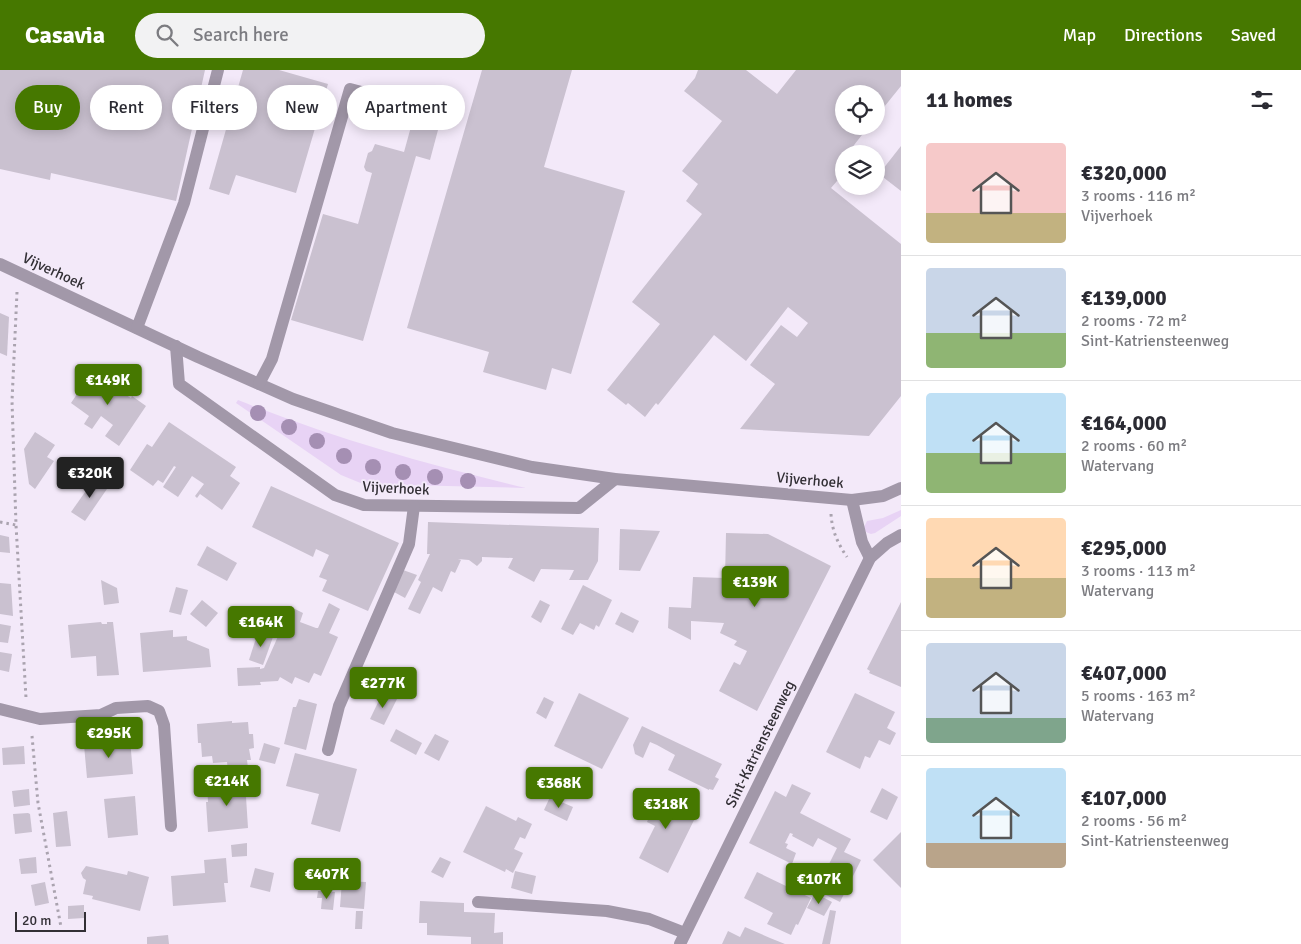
<!DOCTYPE html>
<html lang="en">
<head>
<meta charset="utf-8">
<style>
  :root { --surface:#fff; --page:#f2f2f3; --text:#2b2b33; --muted:#7c7c81; --line:#e1e1e2; --accent:#467800 }
  body { margin:0; font-family:Signika,sans-serif; background:var(--page); color:var(--text); height:100vh; display:flex; flex-direction:column; font-size:19px; white-space:nowrap }
  * { box-sizing:border-box; margin:0 }
  p { font-size:16px; color:var(--muted) }
  .icon { flex:none; width:28px; height:28px; fill:none; stroke:currentColor; stroke-width:2; stroke-linecap:round; stroke-linejoin:round }
  .map { position:relative; flex:1; overflow:hidden }
  .sheet { display:flex; flex-direction:column; background:var(--surface); width:400px }
  .sheet>* { flex:none }
  .hud { position:absolute; left:15px; top:15px; width:475px; height:45px; display:flex; gap:10px }
  .fabs { position:absolute; left:835px; top:15px; display:grid; gap:10px }
  .fabs a { display:grid; place-items:center; width:50px; height:50px; border-radius:50%; background:var(--surface); box-shadow:0 2px 12px #0003; font-size:25px }
  .scale { position:absolute; left:15px; bottom:12px; width:71px; box-sizing:border-box; padding-left:5px; border:2px solid #322f35; border-top:0; font-size:14px; line-height:18px; white-space:nowrap; color:#322f35; -webkit-text-stroke:4px #f3e9f9; paint-order:stroke }
  .price { position:absolute; translate:-50% -42px; padding:0 11px; border-radius:5px; background:var(--accent); color:#fff; font-size:16px; line-height:32px; filter:drop-shadow(0 1px 2px #0008) }
  .price::after { content:''; position:absolute; left:50%; top:30px; width:15px; height:11px; margin-left:-8px; background:inherit; clip-path:polygon(0 0,100% 0,50% 100%) }
  .price.selected { background:#222; color:#fff }
  ul { padding:0; list-style:none }
  li { display:flex; align-items:center; gap:15px; height:125px; padding:0 25px }
  li+li { border-top:1px solid var(--line) }
  li span { display:grid; place-items:center; flex:none; width:140px; height:100px; border-radius:5px; color:#555 }
  li>.icon { margin-inline-start:auto }
  span .icon { width:60px; height:60px; fill:#fffc; stroke-width:1 }
  li b { font-size:21px }
  h2 { display:flex; justify-content:space-between; align-items:center; height:60px; padding:0 25px; font-size:21px }
  .chip { padding:0 18px; border-radius:22px; background:var(--surface); box-shadow:0 2px 12px #0003; font-size:18px; line-height:45px }
  .chip.selected { background:var(--accent); color:#fff }
  header { display:flex; align-items:center; gap:30px; box-sizing:border-box; height:70px; padding:0 25px; background:var(--accent); color:#fff }
  header strong { font-size:24px }
  nav { display:flex; gap:28px; margin-inline-start:auto; font-size:18px }
  .search { width:350px; height:45px; background:var(--page); display:flex; align-items:center; gap:12px; box-sizing:border-box; padding:0 18px; border-radius:28px; color:var(--muted); font-size:19px }
  main { display:flex; flex:1; min-height:0 }
  .map>svg:first-child { display:block }
</style>
</head>
<body>
<header>
<strong>Casavia</strong>
<div class="search"><svg class="icon" aria-label="search" viewBox="0 0 24 24"><circle cx="10" cy="10" r="6"/><path d="M15 15l6 6"/></svg>Search here</div>
<nav><a>Map</a><a>Directions</a><a>Saved</a></nav>
</header>
<main>
<div class="map">
<svg width="901" height="874" viewBox="0 0 901 874">
  <rect width="100%" height="100%" fill="#f3e9f9"/>
  <g fill="#e8d3f5">
    <path d="M238 330C332 368 428 395 526 418L363 414 341 405 236 333Z"/>
    <polygon points="901,440 901,446 875,463 871,464 866,462 864,457 867,451 883,448"/>
  </g>
  <g fill="#cac1d0">
    <polygon points="0,0 205,0 176,131 51,103 50,110 0,99"/>
    <polygon points="243,0 279,0 328,14 296,123 236,105 229,125 209,119"/>
    <polygon points="482,0 572,0 544,97 625,121 571,304 552,298 546,320 483,302 489,282 407,258"/>
    <polygon points="698,0 746,0 777,24 796,0 901,0 901,16 876,47 876,24 844,24 844,56 869,56 847,84 844,84 844,88 836,98 843,104 831,118 901,174 901,326 869,366 740,359 775,314 750,295 781,255 797,267 808,253 788,237 746,291 714,265 658,335 656,333 645,347 628,333 626,335 607,320 660,254 632,232 702,144 686,131 698,114 682,101 722,51 684,21 695,8"/>
    <polygon points="412,53 438,60 430,90 416,86 363,271 291,250 323,144 358,154 372,103 366,101 364,97 368,83 372,81 375,74 404,82"/>
    <polygon points="901,76 901,121 879,104"/>
    <polygon points="0,243 9,247 7,286 0,283"/>
    <polygon points="93,300 124,321 123,323 131,328 132,326 146,336 119,376 105,366 113,355 101,346 92,359 84,354 89,346 71,333"/>
    <polygon points="169,352 236,397 230,406 240,413 222,440 200,424 197,428 195,426 204,414 192,406 178,427 163,417 176,397 174,396 163,413 158,410 153,416 130,400 147,374 152,377"/>
    <polygon points="35,362 55,375 47,387 54,391 35,419 29,414 24,379"/>
    <polygon points="95,408 109,416 85,451 71,442"/>
    <polygon points="271,416 399,473 368,541 322,521 327,510 319,507 329,485 316,479 313,487 252,457"/>
    <polygon points="428,452 599,458 598,491 588,510 569,510 574,500 541,499 534,512 508,498 513,488 482,487 482,491 477,496 469,490 458,489 461,490 455,503 451,501 442,522 433,517 420,544 408,539 421,512 418,510 430,484 427,484"/>
    <polygon points="620,459 660,461 640,501 619,500"/>
    <polygon points="726,463 768,464 831,496 757,641 719,621 734,592 740,595 747,581 734,575 737,571 720,563 724,553 691,551 691,570 668,558 669,537 691,538 693,507 725,508"/>
    <polygon points="0,465 9,467 10,483 0,482"/>
    <polygon points="207,476 237,493 227,511 197,495"/>
    <polygon points="403,500 417,505 405,528 394,522"/>
    <polygon points="101,510 117,518 119,533 104,535"/>
    <polygon points="0,513 11,514 13,546 0,544"/>
    <polygon points="583,515 612,530 599,557 596,555 594,560 580,553 573,565 561,559"/>
    <polygon points="176,517 188,520 181,545 169,542"/>
    <polygon points="202,530 218,543 206,557 190,544"/>
    <polygon points="540,530 550,535 541,553 531,547"/>
    <polygon points="901,532 901,617 869,603 870,601 867,599"/>
    <polygon points="329,533 340,539 329,563 338,567 321,606 314,603 309,613 295,607 292,614 280,607 278,611 260,612 261,615 238,616 237,598 260,597 260,599 264,598 291,537 303,543 300,552 316,558 318,558"/>
    <polygon points="621,542 639,551 633,563 615,554"/>
    <polygon points="101,552 102,554 107,554 107,552 113,552 119,605 97,606 96,586 71,588 68,555"/>
    <polygon points="0,554 11,556 8,573 0,572"/>
    <polygon points="173,560 173,567 187,566 187,570 209,579 211,597 143,602 140,563"/>
    <polygon points="258,562 273,567 263,595 249,590"/>
    <polygon points="0,582 12,584 9,602 0,600"/>
    <polygon points="383,622 397,629 384,655 370,649"/>
    <polygon points="579,623 629,648 602,699 554,676"/>
    <polygon points="855,623 895,642 887,658 896,663 890,675 879,670 870,688 865,686 860,699 826,682"/>
    <polygon points="544,627 554,632 546,649 536,643"/>
    <polygon points="299,629 317,634 306,680 284,674 293,637 296,637"/>
    <polygon points="232,651 232,653 248,652 249,664 253,664 254,678 249,679 251,690 247,690 248,698 228,700 227,692 213,693 212,686 202,687 201,673 198,673 197,654"/>
    <polygon points="642,656 722,694 715,707 719,709 713,720 709,719 709,720 668,700 675,685 657,675 650,672 643,688 635,684 633,675"/>
    <polygon points="396,659 422,673 416,685 390,671"/>
    <polygon points="435,664 449,671 439,691 424,683"/>
    <polygon points="130,669 133,704 87,708 84,675 115,672 115,670"/>
    <polygon points="264,673 280,678 275,694 259,690"/>
    <polygon points="24,676 25,694 3,695 2,678"/>
    <polygon points="295,683 357,699 340,762 311,754 319,724 286,716"/>
    <polygon points="245,711 248,758 208,762 206,732 208,732 207,714"/>
    <polygon points="792,714 811,723 800,743 851,769 844,782 861,790 840,832 816,820 837,778 818,768 813,777 792,766 793,764 790,763 785,773 788,774 786,778 796,783 792,794 749,773 775,721 786,727"/>
    <polygon points="882,718 898,727 887,750 870,742"/>
    <polygon points="29,719 30,735 14,737 12,721"/>
    <polygon points="651,719 698,742 668,803 639,788 655,756 647,752 652,740 643,736"/>
    <polygon points="135,726 138,765 108,768 104,729"/>
    <polygon points="550,727 573,737 567,751 544,740"/>
    <polygon points="486,736 516,751 518,747 532,754 525,769 520,767 514,779 523,783 513,803 506,799 505,802 463,782"/>
    <polygon points="67,741 71,776 56,777 53,743"/>
    <polygon points="28,743 30,744 32,762 15,764 13,744"/>
    <polygon points="901,762 901,818 873,790"/>
    <polygon points="247,773 247,786 232,787 231,775"/>
    <polygon points="36,787 37,803 21,804 19,789"/>
    <polygon points="440,787 451,792 443,808 431,802"/>
    <polygon points="226,788 228,813 224,813 226,832 173,836 171,806 205,803 204,790"/>
    <polygon points="86,796 127,805 128,801 149,807 140,841 92,829 93,826 83,824 86,810 83,808 81,803"/>
    <polygon points="255,798 274,803 270,822 250,817"/>
    <polygon points="515,801 536,806 532,824 511,818"/>
    <polygon points="757,802 811,828 798,855 796,854 791,865 767,854 773,843 744,828"/>
    <polygon points="342,811 366,812 364,839 340,837"/>
    <polygon points="45,812 49,833 35,836 31,815"/>
    <polygon points="318,821 335,822 333,840 321,839 322,828 317,828"/>
    <polygon points="815,823 832,832 824,846 807,838"/>
    <polygon points="420,831 464,833 464,842 495,843 494,863 503,862 503,874 471,874 471,867 427,865 427,853 419,853"/>
    <polygon points="84,835 84,848 68,849 68,836"/>
    <polygon points="830,840 836,841 830,874 822,874"/>
    <polygon points="356,841 363,841 362,859 355,859"/>
    <polygon points="745,857 770,868 785,874 722,874 728,861 740,867"/>
    <polygon points="168,865 169,874 147,874 147,867"/>
  </g>
  <g fill="none" stroke-linecap="round" stroke-linejoin="round">
    <g stroke="#aaa3af" stroke-width="3" stroke-dasharray="2.5 4" stroke-linecap="butt">
      <polyline points="17,222 12,331 16,455 26,628"/>
      <path d="M831 444C832 461 838 474 847 487"/>
      <polyline points="0,452 16,455"/>
      <polyline points="32,666 38,733 61,857"/>
    </g>
    <g stroke="#a298a9" stroke-width="12">
      <polyline points="0,194 198,287 293,329 392,363 532,397 615,409 852,430 883,426 901,418"/>
      <polyline points="137,258 184,133 218,0"/>
      <polyline points="176,276 179,314 335,425 364,435 579,438 615,409"/>
      <polyline points="259,314 272,289 350,19 429,40"/>
      <polyline points="852,430 862,472 870,488"/>
      <polyline points="0,639 40,649 101,645 116,638 148,636 159,641 164,655 171,756"/>
      <polyline points="328,680 339,636 409,474 414,436"/>
      <polyline points="478,832 607,841 649,849 685,863"/>
      <polyline points="680,874 870,488 887,473 901,465"/>
    </g>
  </g>
  <g fill="#a58fb3">
    <circle cx="258" cy="343" r="8"/>
    <circle cx="289" cy="357" r="8"/>
    <circle cx="317" cy="371" r="8"/>
    <circle cx="344" cy="386" r="8"/>
    <circle cx="373" cy="397" r="8"/>
    <circle cx="403" cy="402" r="8"/>
    <circle cx="435" cy="407" r="8"/>
    <circle cx="468" cy="411" r="8"/>
  </g>
  <g text-anchor="middle" dominant-baseline="central" stroke-width="4" stroke-linejoin="round" paint-order="stroke">
    <g font-size="15" fill="#322f35" stroke="#f3e9f9">
      <text transform="translate(54 201) rotate(25)">Vijverhoek</text>
      <text transform="translate(810 410) rotate(5)">Vijverhoek</text>
      <text transform="translate(396 418) rotate(3)">Vijverhoek</text>
      <text transform="translate(760 674) rotate(-64)">Sint-Katriensteenweg</text>
    </g>
  </g>
</svg>
<div class="fabs">
<a><svg class="icon" aria-label="locate" viewBox="0 0 24 24"><circle cx="12" cy="12" r="6"/><path d="M12 2v4M12 18v4M2 12h4M18 12h4"/></svg></a>
<a><svg class="icon" aria-label="layers" viewBox="0 0 24 24"><path d="M12 4l9 5-9 5-9-5zM3 14l9 5 9-5"/></svg></a>
</div>
<div class="scale">20 m</div>
<b class="price" style="left:108px;top:336px">€149K</b>
<b class="price selected" style="left:90px;top:429px">€320K</b>
<b class="price" style="left:755px;top:538px">€139K</b>
<b class="price" style="left:261px;top:578px">€164K</b>
<b class="price" style="left:383px;top:639px">€277K</b>
<b class="price" style="left:109px;top:689px">€295K</b>
<b class="price" style="left:227px;top:737px">€214K</b>
<b class="price" style="left:559px;top:739px">€368K</b>
<b class="price" style="left:666px;top:760px">€318K</b>
<b class="price" style="left:327px;top:830px">€407K</b>
<b class="price" style="left:819px;top:835px">€107K</b>
<div class="hud">
<a class="chip selected">Buy</a>
<a class="chip">Rent</a>
<a class="chip">Filters</a>
<a class="chip">New</a>
<a class="chip">Apartment</a>
</div>
</div>
<section class="sheet">
<h2>11 homes<svg class="icon" aria-label="filters" viewBox="0 0 24 24"><path d="M4 7h16M4 17h16"/><circle cx="9" cy="7" r="2"/><circle cx="15" cy="17" r="2"/></svg></h2>
<ul>
<li><span style="background:linear-gradient(#f6c9c9 70%,#c2b280 0)"><svg class="icon" aria-label="home" viewBox="0 0 24 24"><path d="M3 11l9-7 9 7M6 9v11h12V9"/></svg></span><div><b>€320,000</b><p>3 rooms · 116 m²</p><p>Vijverhoek</p></div></li>
<li><span style="background:linear-gradient(#c9d6e8 65%,#8fb573 0)"><svg class="icon" aria-label="home" viewBox="0 0 24 24"><path d="M3 11l9-7 9 7M6 9v11h12V9"/></svg></span><div><b>€139,000</b><p>2 rooms · 72 m²</p><p>Sint-Katriensteenweg</p></div></li>
<li><span style="background:linear-gradient(#bfe0f5 60%,#8fb573 0)"><svg class="icon" aria-label="home" viewBox="0 0 24 24"><path d="M3 11l9-7 9 7M6 9v11h12V9"/></svg></span><div><b>€164,000</b><p>2 rooms · 60 m²</p><p>Watervang</p></div></li>
<li><span style="background:linear-gradient(#ffd9b3 60%,#c2b280 0)"><svg class="icon" aria-label="home" viewBox="0 0 24 24"><path d="M3 11l9-7 9 7M6 9v11h12V9"/></svg></span><div><b>€295,000</b><p>3 rooms · 113 m²</p><p>Watervang</p></div></li>
<li><span style="background:linear-gradient(#c9d6e8 75%,#7fa58c 0)"><svg class="icon" aria-label="home" viewBox="0 0 24 24"><path d="M3 11l9-7 9 7M6 9v11h12V9"/></svg></span><div><b>€407,000</b><p>5 rooms · 163 m²</p><p>Watervang</p></div></li>
<li><span style="background:linear-gradient(#bfe0f5 75%,#b9a48a 0)"><svg class="icon" aria-label="home" viewBox="0 0 24 24"><path d="M3 11l9-7 9 7M6 9v11h12V9"/></svg></span><div><b>€107,000</b><p>2 rooms · 56 m²</p><p>Sint-Katriensteenweg</p></div></li>
</ul>
</section>
</main>
</body>
</html>
